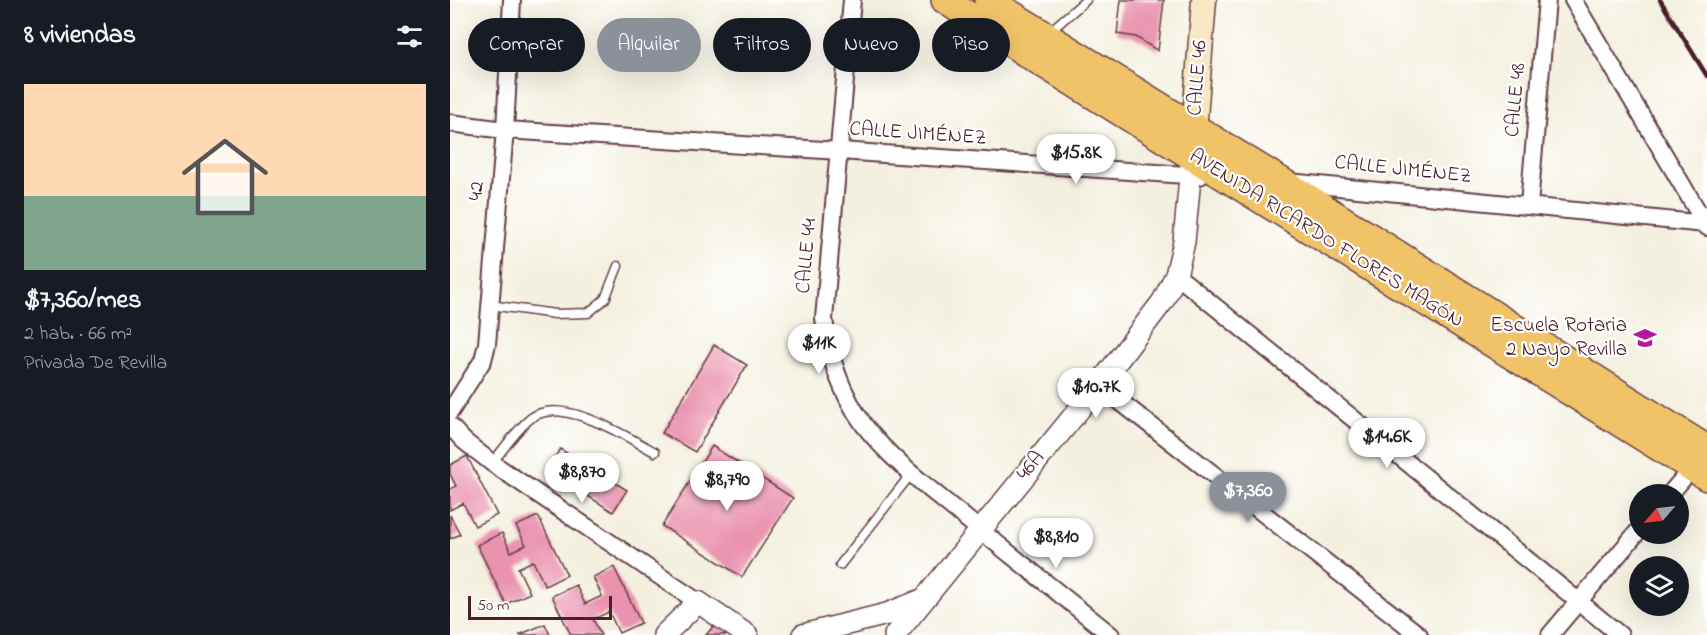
<!DOCTYPE html>
<html lang="es">
<head>
<meta charset="utf-8">
<style>
  :root { --surface:#171b24; --page:#20242c; --text:#f1f3f6; --muted:#9ea1a6; --accent:#8c9099 }
  body { margin:0; font-family:"Indie Flower",sans-serif; background:var(--page); color:var(--text); height:100vh; display:flex; flex-direction:column; font-size:22px; white-space:nowrap }
  * { box-sizing:border-box; margin:0 }
  p { font-size:20px; color:var(--muted) }
  .icon { flex:none; width:33px; height:33px; fill:none; stroke:currentColor; stroke-width:2; stroke-linecap:round; stroke-linejoin:round }
  .map { position:relative; flex:1; overflow:hidden }
  .sheet { display:flex; flex-direction:column; background:var(--surface); width:450px }
  .sheet>* { flex:none }
  .hud { position:absolute; left:18px; top:18px; width:570px; height:54px; display:flex; gap:12px }
  .needle { width:39px; rotate:242deg }
  .fabs { position:absolute; left:1179px; top:484px; display:grid; gap:12px }
  .fabs a { display:grid; place-items:center; width:60px; height:60px; border-radius:50%; background:var(--surface); box-shadow:0 6px 24px #0002; font-size:30px }
  .scale { position:absolute; left:18px; bottom:15px; width:144px; box-sizing:border-box; padding-left:6px; border:3px solid #4a1f2b; border-top:0; font-size:16px; line-height:21px; white-space:nowrap; color:#4a1f2b; -webkit-text-stroke:4px #fff; paint-order:stroke }
  .price { position:absolute; translate:-50% -51px; padding:0 14px; border-radius:21px; background:#fff; color:#222; font-size:20px; line-height:39px; filter:drop-shadow(0 2px 3px #0008) }
  .price::after { content:''; position:absolute; left:50%; top:36px; width:18px; height:14px; margin-left:-9px; background:inherit; clip-path:polygon(0 0,100% 0,50% 100%) }
  .price.current { background:var(--accent); color:#fff }
  ul { padding:0; list-style:none }
  li { display:grid; align-content:center; gap:12px; height:318px; padding:0 24px }
  li span { display:grid; place-items:center; height:186px; border-radius:0px; color:#555 }
  li>.icon { margin-inline-start:auto }
  span .icon { width:108px; height:108px; fill:#fffc; stroke-width:1 }
  li b { font-size:26px }
  h2 { display:flex; justify-content:space-between; align-items:center; height:72px; padding:0 24px; font-size:26px }
  .tag { padding:0 21px; border-radius:27px; background:var(--surface); box-shadow:0 6px 24px #0002; font-size:21px; line-height:54px }
  .tag.current { background:var(--accent); color:#fff }
  main { display:flex; flex:1; min-height:0 }
  .map>svg:first-child { display:block }
</style>
</head>
<body>
<main>
<section class="sheet">
<h2>8 viviendas<svg class="icon" aria-label="filters" viewBox="0 0 24 24"><path d="M4 7h16M4 17h16"/><circle cx="9" cy="7" r="2"/><circle cx="15" cy="17" r="2"/></svg></h2>
<ul>
<li><span style="background:linear-gradient(#ffd9b3 60%,#7fa58c 0)"><svg class="icon" aria-label="home" viewBox="0 0 24 24"><path d="M3 11l9-7 9 7M6 9v11h12V9"/></svg></span><div><b>$7,360/mes</b><p>2 hab. · 66 m²</p><p>Privada De Revilla</p></div></li>
</ul>
</section>
<div class="map">
<svg width="1257" height="635" viewBox="0 0 1257 635">
  <rect width="100%" height="100%" fill="#fff"/>
  <filter id="ink" filterUnits="userSpaceOnUse"><feTurbulence type="fractalNoise" baseFrequency=".0167" numOctaves="2"/><feDisplacementMap in="SourceGraphic" scale="12" xChannelSelector="R" yChannelSelector="G"/><feConvolveMatrix kernelMatrix="1 2 1 2 8 2 1 2 1" color-interpolation-filters="sRGB"/></filter>
  <filter id="wash" filterUnits="userSpaceOnUse"><feTurbulence type="fractalNoise" baseFrequency=".008" numOctaves="4" result="noise"/><feDisplacementMap in="SourceGraphic" scale="24" xChannelSelector="R" yChannelSelector="G"/><feGaussianBlur stdDeviation="1.35" result="paint"/><feColorMatrix in="noise" values="0 0 0 0 0 0 0 0 0 0 0 0 0 0 0 0 0 1.4 0 .05"/><feComposite in="paint" operator="in"/></filter>
  <g filter="url(#wash)">
    <rect width="100%" height="100%" fill="#f4f0e0"/>
    <g id="blocks">
      <g fill="#ea93af">
        <polygon points="671,0 714,0 708,51 686,37 667,34"/>
        <polygon points="264,345 297,365 245,452 212,433"/>
        <polygon points="262,446 343,498 292,577 212,526"/>
        <polygon points="110,449 177,490 163,512 97,470"/>
        <polygon points="17,456 47,515 25,526 13,503 0,510 0,489 6,486 0,474 0,465"/>
        <polygon points="0,515 10,534 0,539"/>
        <polygon points="88,516 117,575 95,586 83,561 68,568 80,593 56,604 27,545 52,533 61,552 76,545 66,526"/>
        <polygon points="164,567 191,623 169,633 159,612 143,619 151,635 121,635 102,596 126,585 135,604 152,596 143,577"/>
        <polygon points="267,622 282,635 256,635"/>
        <polygon points="95,624 100,635 69,635"/>
      </g>
    </g>
  </g>
  <g filter="url(#ink)">
    <use href="#blocks" fill-opacity="0" stroke="#643e46" stroke-width="1.5"/>
    <g fill="none" stroke-linecap="round" stroke-linejoin="round">
      <g stroke="#643e46" stroke-width="11">
        <g id="service">
          <polyline points="598,33 636,0"/>
          <polyline points="40,305 105,314 138,313 155,299 168,266"/>
          <path d="M42 463C54 449 66 430 81 418 112 395 176 437 205 452"/>
          <polyline points="390,565 461,474"/>
        </g>
      </g>
      <g stroke="#643e46" stroke-width="20">
        <g id="minor">
          <path d="M402 0 374 319C379 358 391 393 414 425 440 459 475 485 508 512 558 553 610 594 661 635"/>
          <polyline points="1123,0 1257,227"/>
          <polyline points="0,123 55,130 390,151 750,176"/>
          <polyline points="839,182 1255,224"/>
          <polyline points="1079,205 1097,0"/>
          <polyline points="726,275 1170,635"/>
          <polyline points="649,385 969,635"/>
          <polyline points="0,412 33,360 37,344 55,130 62,0"/>
          <polyline points="0,426 14,441 42,463 248,602"/>
          <polyline points="1219,495 1247,462"/>
          <polyline points="1100,635 1190,529"/>
        </g>
      </g>
      <g stroke="#643e46" stroke-width="24">
        <g id="tertiary">
          <polyline points="214,635 248,602 297,635"/>
          <polyline points="353,635 437,614 472,600"/>
          <polyline points="445,635 649,385 713,301 726,275 734,242 742,156"/>
        </g>
      </g>
      <g stroke="#643e46" stroke-width="27">
        <polyline id="secondary" points="743,144 754,0"/>
      </g>
      <g stroke="#643e46" stroke-width="30">
        <g id="primary">
          <polyline points="495,0 576,53 1257,477"/>
          <polyline points="538,0 831,181 1257,449"/>
        </g>
      </g>
      <use href="#service" stroke="#fff" stroke-width="8"/>
      <use href="#minor" stroke="#fff" stroke-width="16"/>
      <use href="#tertiary" stroke="#fff" stroke-width="21"/>
      <use href="#secondary" stroke="#f9e7c3" stroke-width="24"/>
      <use href="#primary" stroke="#f1c369" stroke-width="27"/>
      <polyline stroke="#4a1f2b" stroke-width="4.5" points="1210,0 1257,76"/>
    </g>
  </g>
  <defs>
    <g id="school-bare" transform="scale(1.8)"><path d="M0-5L7-2L0 1L-7-2ZM-4 1L0 2.5L4 1V4Q0 6-4 4Z" fill="#b5179e" stroke="#fff" stroke-width="2.5" paint-order="stroke"/></g>
  </defs>
  <g fill-rule="evenodd">
    <use href="#school-bare" x="1195" y="338"/>
  </g>
  <g text-anchor="middle" dominant-baseline="central" stroke-width="4.5" stroke-linejoin="round" paint-order="stroke">
    <g font-size="21" fill="#4a1f2b" stroke="#fff">
      <text transform="translate(748 78) rotate(-86)">CALLE 46</text>
      <text transform="translate(1066 100) rotate(-85)">CALLE 48</text>
      <text transform="translate(468 134) rotate(4)">CALLE JIMÉNEZ</text>
      <text transform="translate(953 170) rotate(6)">CALLE JIMÉNEZ</text>
      <text transform="translate(27 191) rotate(-85)">42</text>
      <text transform="translate(876 239) rotate(32)">AVENIDA RICARDO FLORES MAGÓN</text>
      <text transform="translate(357 256) rotate(-85)">CALLE 44</text>
      <text transform="translate(581 466) rotate(-50)">46A</text>
    </g>
    <g font-size="21" fill="#4a1f2b" stroke="#fff" text-anchor="end">
      <text x="1177" y="326">Escuela Rotaria<tspan x="1177" dy="24">2 Nayo Revilla</tspan></text>
    </g>
  </g>
</svg>
<div class="fabs">
<a><svg class="needle" viewBox="-14 -14 28 28"><path d="M0-13l5 13h-10z" fill="#e53935"/><path d="M0 13l5-13h-10z" fill="#9ea1a6"/></svg></a>
<a><svg class="icon" aria-label="layers" viewBox="0 0 24 24"><path d="M12 4l9 5-9 5-9-5zM3 14l9 5 9-5"/></svg></a>
</div>
<div class="scale">50 m</div>
<b class="price" style="left:626px;top:185px">$15.8K</b>
<b class="price" style="left:369px;top:375px">$11K</b>
<b class="price" style="left:646px;top:419px">$10.7K</b>
<b class="price" style="left:937px;top:469px">$14.6K</b>
<b class="price" style="left:132px;top:504px">$8,870</b>
<b class="price" style="left:277px;top:512px">$8,790</b>
<b class="price current" style="left:798px;top:523px">$7,360</b>
<b class="price" style="left:606px;top:569px">$8,810</b>
<div class="hud">
<a class="tag">Comprar</a>
<a class="tag current">Alquilar</a>
<a class="tag">Filtros</a>
<a class="tag">Nuevo</a>
<a class="tag">Piso</a>
</div>
</div>
</main>
</body>
</html>
